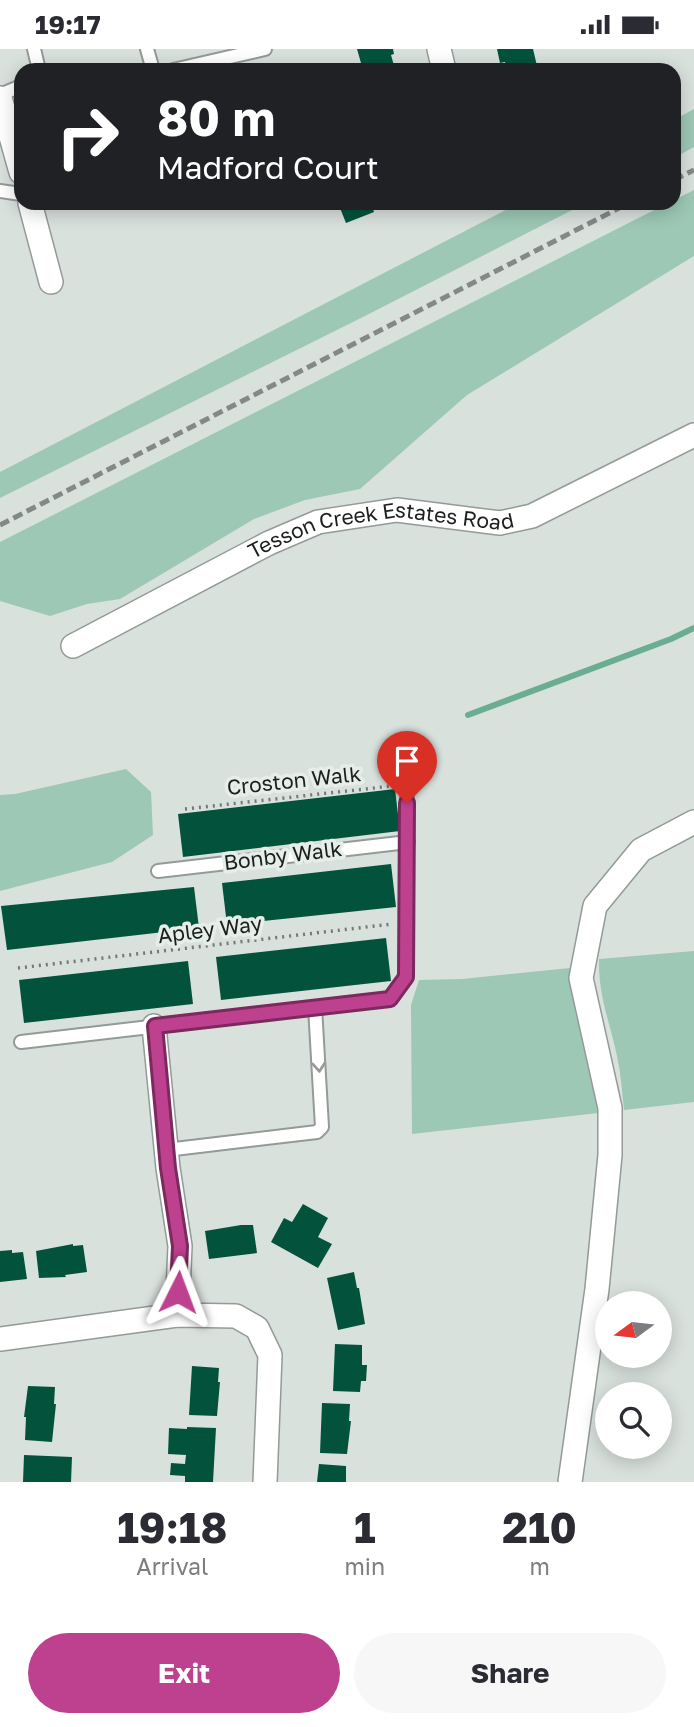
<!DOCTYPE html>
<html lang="en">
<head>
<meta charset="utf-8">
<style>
	:root { --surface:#fff; --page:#f7f7f7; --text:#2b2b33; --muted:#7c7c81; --accent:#be418f }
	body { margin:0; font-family:"Golos Text",sans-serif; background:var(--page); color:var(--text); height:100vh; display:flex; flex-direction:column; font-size:26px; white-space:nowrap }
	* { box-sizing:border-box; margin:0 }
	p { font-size:23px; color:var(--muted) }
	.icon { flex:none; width:38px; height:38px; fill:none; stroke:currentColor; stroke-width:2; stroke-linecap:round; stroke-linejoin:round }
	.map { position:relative; height:1433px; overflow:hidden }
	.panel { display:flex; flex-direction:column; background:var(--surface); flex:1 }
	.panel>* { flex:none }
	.top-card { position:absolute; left:14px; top:14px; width:667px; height:147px; border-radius:21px; box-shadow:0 4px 18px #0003; background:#202124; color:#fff; overflow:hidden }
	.needle { width:46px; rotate:255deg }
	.buttons { position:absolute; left:595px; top:1242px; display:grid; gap:14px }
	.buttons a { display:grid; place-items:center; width:77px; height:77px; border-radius:50%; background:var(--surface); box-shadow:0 4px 18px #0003; font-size:35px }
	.pin { position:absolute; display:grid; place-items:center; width:60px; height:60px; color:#fff; margin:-72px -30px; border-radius:50% 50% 50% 0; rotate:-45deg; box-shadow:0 0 7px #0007 }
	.pin .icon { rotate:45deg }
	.me { position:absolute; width:77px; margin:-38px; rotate:3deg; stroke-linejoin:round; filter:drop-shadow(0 0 5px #0008) }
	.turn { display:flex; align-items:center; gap:24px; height:147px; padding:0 28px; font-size:32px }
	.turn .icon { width:91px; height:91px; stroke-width:2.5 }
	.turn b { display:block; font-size:49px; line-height:60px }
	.eta { display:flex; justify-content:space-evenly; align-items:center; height:119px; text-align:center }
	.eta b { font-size:42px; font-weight:700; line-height:49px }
	.button { display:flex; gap:14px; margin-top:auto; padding:14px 28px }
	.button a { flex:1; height:80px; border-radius:42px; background:var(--accent); color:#fff; font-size:28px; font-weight:700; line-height:80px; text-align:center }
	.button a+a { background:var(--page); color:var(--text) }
	.status { display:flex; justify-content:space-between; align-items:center; height:49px; padding:0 35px; background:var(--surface); direction:ltr }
	.status svg { height:19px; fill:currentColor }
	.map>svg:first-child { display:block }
</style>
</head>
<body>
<div class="status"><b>19:17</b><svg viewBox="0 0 49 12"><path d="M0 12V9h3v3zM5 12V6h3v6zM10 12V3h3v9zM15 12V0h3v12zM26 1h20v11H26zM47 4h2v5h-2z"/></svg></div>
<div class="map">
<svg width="694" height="1433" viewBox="0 0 694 1433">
	<rect width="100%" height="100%" fill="#d9e1dd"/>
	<g fill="#9dc8b5">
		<polygon points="694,60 694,98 674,109 674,71"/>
		<polygon points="694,141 694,207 467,346 360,440 305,451 254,470 120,550 87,555 50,567 0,552 0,493 668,154 674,154 674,151"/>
		<polygon points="519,154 586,154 361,269 0,449 0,423"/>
		<polygon points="126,720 151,743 153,786 112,813 0,842 0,746 15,745"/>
		<path d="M694 902V1053L624 1061C622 1043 621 1025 617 1007 610 973 598 947 599 910Z"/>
		<polygon points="570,919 576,966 596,1037 598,1064 412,1085 411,956 419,931 462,930"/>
	</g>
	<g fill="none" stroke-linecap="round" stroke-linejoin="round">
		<polyline stroke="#6aad92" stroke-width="6" points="468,666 671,590 694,579"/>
	</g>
	<g fill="#03533c">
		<polygon points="357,0 393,0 394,5 391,6 395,20 363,21"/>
		<polygon points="497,0 533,0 538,21 507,21 505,13 500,14"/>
		<polygon points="303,154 323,154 306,161"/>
		<polygon points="338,154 371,154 374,163 346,174"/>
		<polygon points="395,740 400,782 183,808 178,765"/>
		<polygon points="391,815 396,858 227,876 222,834"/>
		<polygon points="194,838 199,879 7,901 1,857"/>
		<polygon points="386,889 391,932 221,951 216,908"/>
		<polygon points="188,912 193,955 24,974 19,931"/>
		<polygon points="303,1155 328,1169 318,1188 332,1195 318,1219 271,1193 284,1169 292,1173"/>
		<polygon points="241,1176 253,1176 257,1204 209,1210 205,1182"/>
		<polygon points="73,1195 73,1197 83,1196 87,1223 65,1226 66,1228 39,1229 36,1202"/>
		<polygon points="12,1201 12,1204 23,1203 27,1230 0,1233 0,1202"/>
		<polygon points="354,1223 357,1239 359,1239 365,1275 338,1281 327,1229"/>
		<polygon points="335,1295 362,1296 362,1316 367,1316 366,1332 361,1332 360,1343 333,1342"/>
		<polygon points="192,1317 219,1319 218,1333 220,1333 217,1367 189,1366"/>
		<polygon points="28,1337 55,1338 54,1355 56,1355 52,1393 25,1391 26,1368 24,1368"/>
		<polygon points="322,1354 350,1355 349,1372 351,1372 347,1405 320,1404"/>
		<polygon points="187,1378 216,1379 213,1433 185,1433 185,1427 170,1426 171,1414 185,1415 186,1406 168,1405 169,1379 187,1380"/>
		<polygon points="24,1406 72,1408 71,1433 23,1433"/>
		<polygon points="319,1415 346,1417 346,1433 317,1433"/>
	</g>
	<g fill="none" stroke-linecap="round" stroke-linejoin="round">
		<defs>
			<g id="service">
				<polyline points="34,0 39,21"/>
				<polyline points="147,0 153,21"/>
				<polyline points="173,21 265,0"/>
				<polyline points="0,46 21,37"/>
				<polyline points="0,142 21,145"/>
				<polyline points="158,822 408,793"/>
				<polyline points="21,993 390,950 406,928 407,735"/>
				<polyline points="166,1101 317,1083 322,1078 315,958"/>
			</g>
			<g id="minor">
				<polyline points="439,0 444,21"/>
				<polyline points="0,49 21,123"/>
				<polyline points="30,154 51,233"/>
				<path id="s1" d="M73 597 269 494 318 473 397 461 500 474 532 467 694 386"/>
				<polyline points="154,977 168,1119 180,1197 177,1266"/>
				<polyline points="0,1290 177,1266 236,1267 257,1279 270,1306 265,1433"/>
				<polyline points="570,1433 597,1240 610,1106 610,1059 581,929 595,857 641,801 694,773"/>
			</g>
		</defs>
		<use href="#service" stroke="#939a97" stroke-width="16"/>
		<use href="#minor" stroke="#939a97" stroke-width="26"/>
		<g stroke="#737876" stroke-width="3.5" stroke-dasharray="2 5" stroke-linecap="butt">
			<polyline points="185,760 392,737"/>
			<polyline points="18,919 392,875"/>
		</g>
		<use href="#service" stroke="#fff" stroke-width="12"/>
		<use href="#minor" stroke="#fff" stroke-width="23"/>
		<g stroke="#838986" stroke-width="5" stroke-dasharray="10 5" stroke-linecap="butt">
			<polyline points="674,131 694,121"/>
			<polyline points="0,476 629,154"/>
		</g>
	</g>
	<defs><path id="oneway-chevron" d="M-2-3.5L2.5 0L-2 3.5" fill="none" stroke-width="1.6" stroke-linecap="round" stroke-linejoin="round" transform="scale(1.75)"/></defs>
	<use stroke="#999a9a" href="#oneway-chevron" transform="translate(319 1018) rotate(86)"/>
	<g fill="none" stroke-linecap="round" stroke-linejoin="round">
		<defs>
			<polyline id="route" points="178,1243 180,1197 168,1119 155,977 390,950 406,928 407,754"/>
		</defs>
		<use href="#route" stroke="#7c2a5d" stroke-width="18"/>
		<use href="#route" stroke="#be418f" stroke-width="12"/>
	</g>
	<g text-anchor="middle" stroke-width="7" stroke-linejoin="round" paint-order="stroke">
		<g font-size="21" fill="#1c1f1e" stroke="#e6eeea">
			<text dy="7" stroke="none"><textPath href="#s1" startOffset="336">Tesson Creek Estates Road</textPath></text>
			<text transform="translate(294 732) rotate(-6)" y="7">Croston Walk</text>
			<text transform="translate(283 807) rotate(-7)" y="7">Bonby Walk</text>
			<text transform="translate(210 881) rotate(-7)" y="7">Apley Way</text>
		</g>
	</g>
</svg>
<div class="buttons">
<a><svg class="needle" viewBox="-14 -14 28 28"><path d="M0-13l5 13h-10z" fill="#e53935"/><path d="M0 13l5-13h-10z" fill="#7c7c81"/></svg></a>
<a><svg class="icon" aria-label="search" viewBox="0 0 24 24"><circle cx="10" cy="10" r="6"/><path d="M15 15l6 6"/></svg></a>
</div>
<div class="pin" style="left:407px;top:754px;background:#d93025"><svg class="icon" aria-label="arrive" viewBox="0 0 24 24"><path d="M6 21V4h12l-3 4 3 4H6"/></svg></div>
<svg class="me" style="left:178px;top:1243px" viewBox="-20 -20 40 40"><path d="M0-17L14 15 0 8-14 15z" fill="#be418f" stroke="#fff" stroke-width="4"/></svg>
<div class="top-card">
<div class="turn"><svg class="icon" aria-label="right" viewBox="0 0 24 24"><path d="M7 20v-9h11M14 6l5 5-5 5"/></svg><div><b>80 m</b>Madford Court</div></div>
</div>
</div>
<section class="panel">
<div class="eta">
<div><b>19:18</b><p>Arrival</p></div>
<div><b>1</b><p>min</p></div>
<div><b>210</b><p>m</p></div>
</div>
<div class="button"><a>Exit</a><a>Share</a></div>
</section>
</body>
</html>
